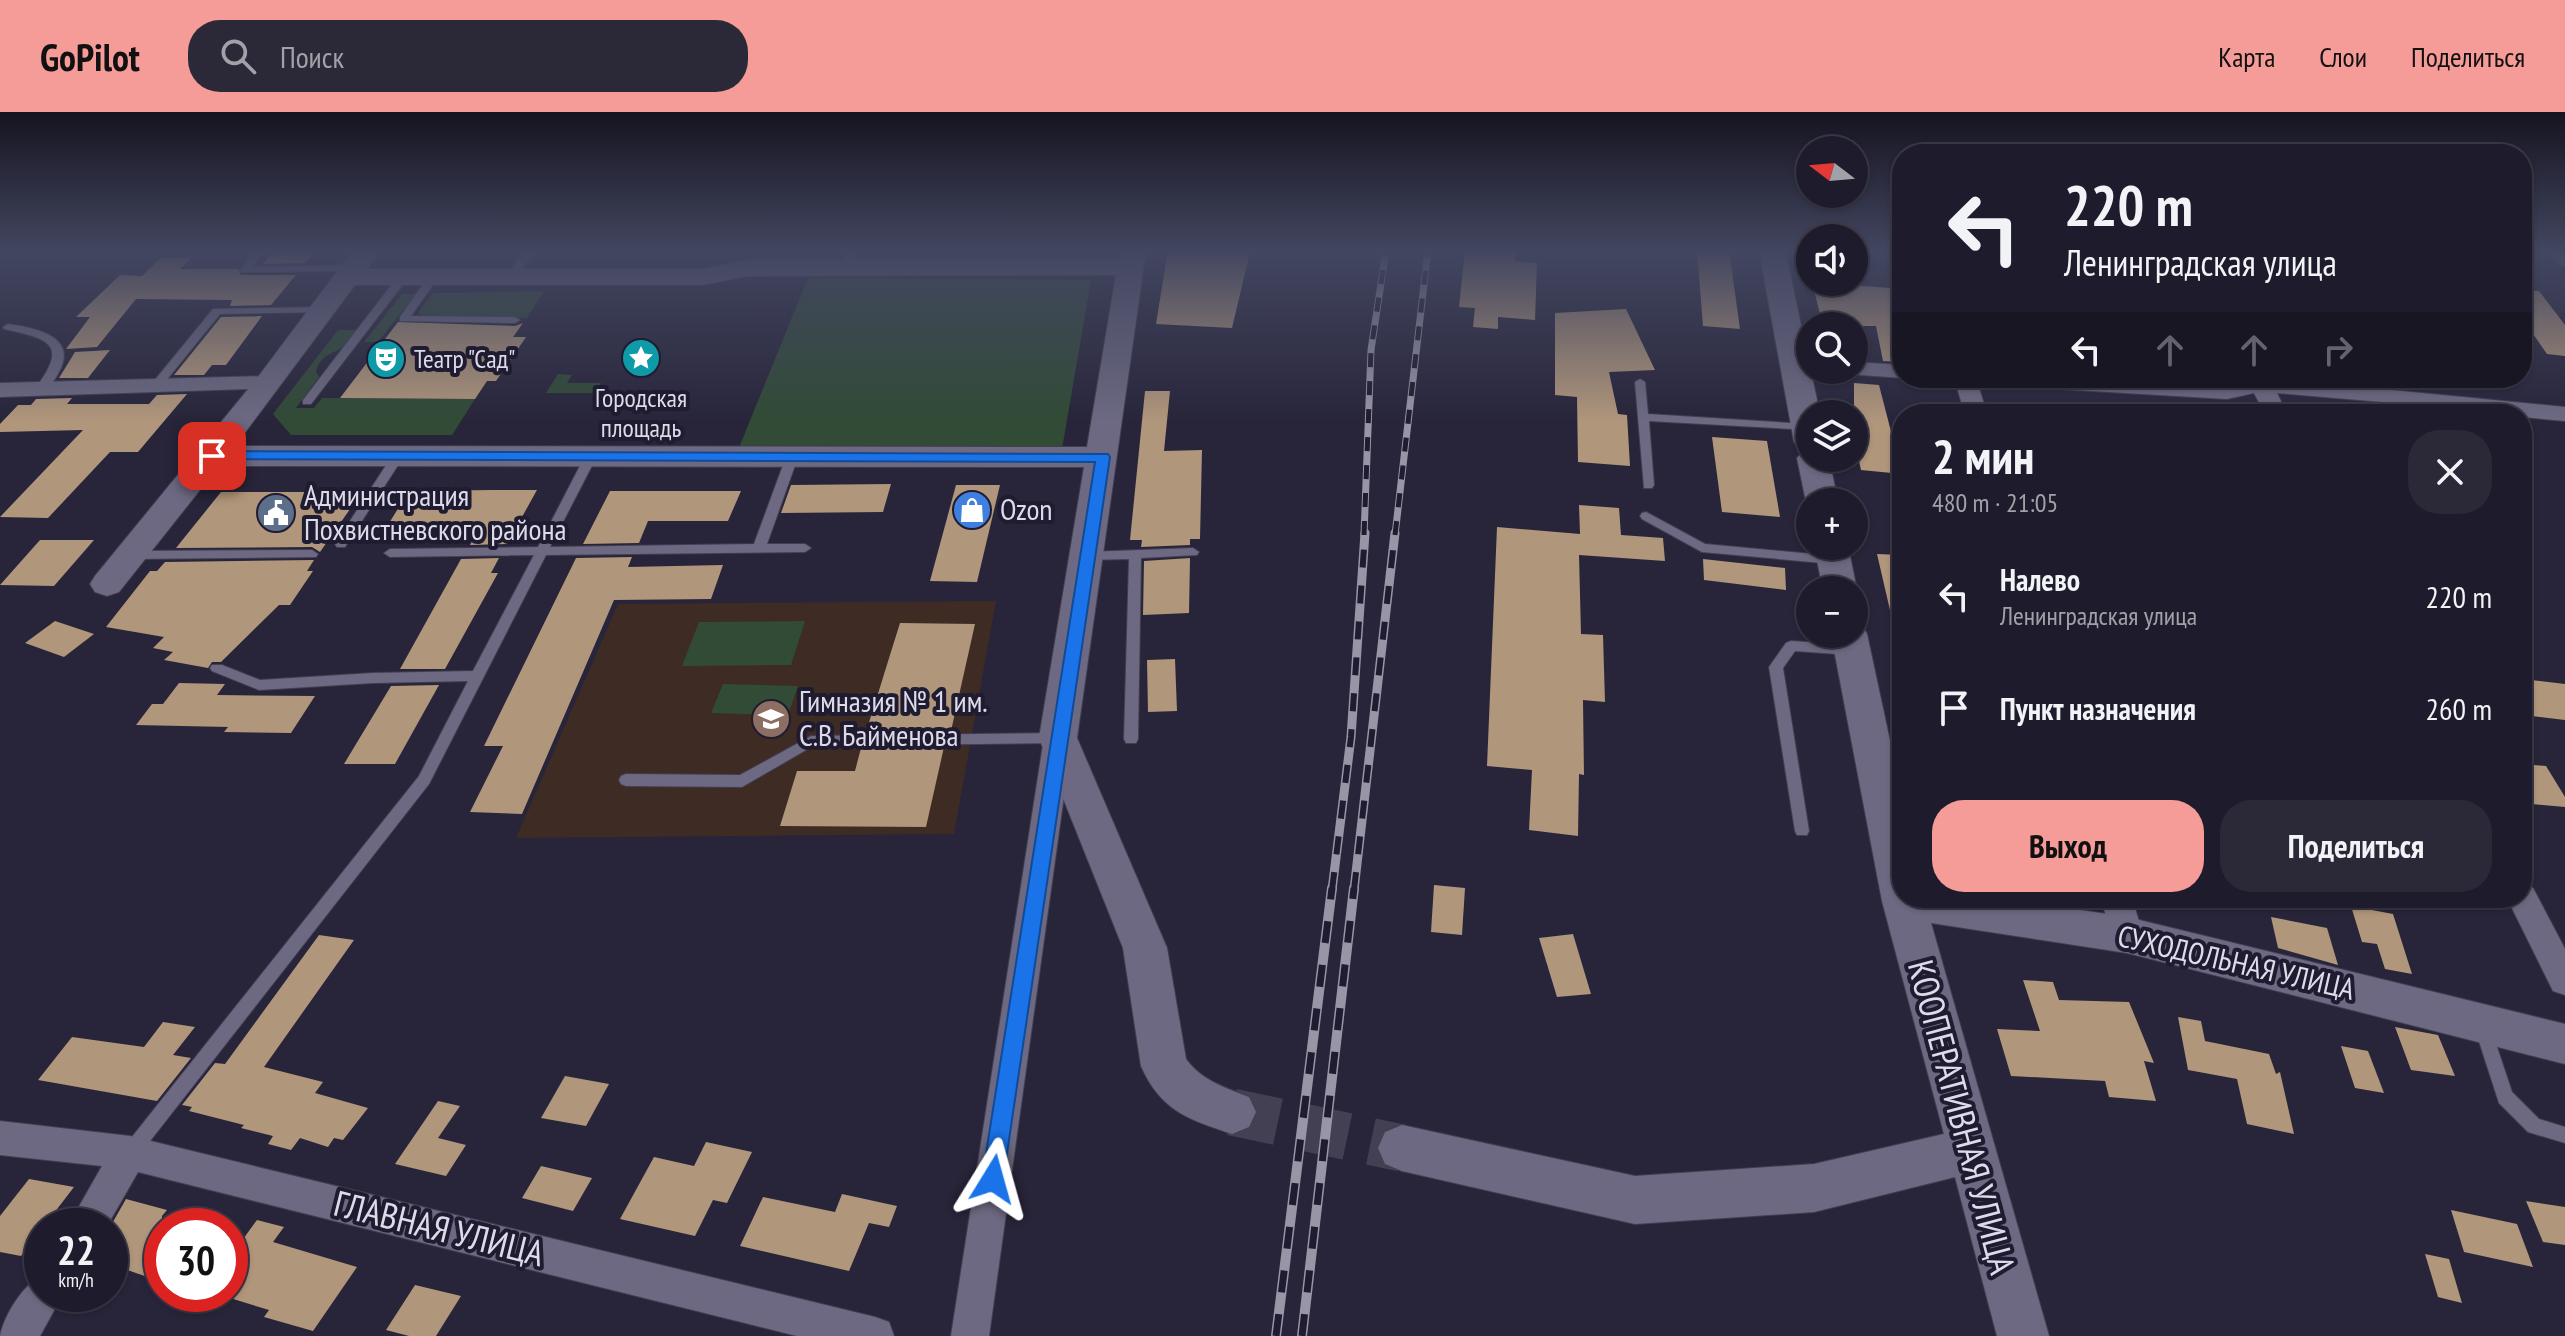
<!DOCTYPE html>
<html lang="ru">
<head>
<meta charset="utf-8">
<style>
	:root { --surface:#1e1c2c; --page:#2b2938; --text:#f1f3f6; --muted:#a1a1a9; --line:#3c3a48; --accent:#f59b98 }
	body { margin:0; font-family:"PT Sans Narrow",sans-serif; background:var(--page); color:var(--text); height:100vh; display:flex; flex-direction:column; font-size:30px; white-space:nowrap }
	* { box-sizing:border-box; margin:0 }
	p { font-size:26px; color:var(--muted) }
	.icon { flex:none; width:44px; height:44px; fill:none; stroke:currentColor; stroke-width:2; stroke-linecap:round; stroke-linejoin:round }
	.map { position:relative; flex:1; overflow:hidden }
	.details { position:absolute; left:1892px; top:292px; width:640px; height:504px; display:flex; flex-direction:column; background:var(--surface); border-radius:32px; box-shadow:0 2px 6px #0004,0 0 0 2px var(--line) }
	.details>* { flex:none }
	.hud { position:absolute; left:1892px; top:32px; width:640px; height:244px; border-radius:32px; box-shadow:0 2px 6px #0004,0 0 0 2px var(--line); background:#1e1c2c; color:var(--text); overflow:hidden }
	.needle { width:52px; rotate:286deg }
	.fabs { position:absolute; left:1796px; top:24px; display:grid; gap:16px }
	.fabs a { display:grid; place-items:center; width:72px; height:72px; border-radius:50%; background:var(--surface); box-shadow:0 2px 6px #0004,0 0 0 2px var(--line); font-size:40px }
	.speed { position:absolute; left:24px; top:1096px; display:flex; gap:16px; font-size:40px; font-weight:700; text-align:center }
	.speed>* { display:grid; place-content:center; width:104px; height:104px; border-radius:50%; background:var(--surface); box-shadow:0 2px 6px #0004,0 0 0 2px var(--line); line-height:1 }
	.speed small { font-size:20px; font-weight:400 }
	.speed .limit { border:12px solid #d22; background:#fff; color:#111 }
	.pin { position:absolute; display:grid; place-items:center; width:68px; height:68px; color:#fff; margin:-34px; border-radius:16px; box-shadow:0 4px 12px #0006 }
	.me { position:absolute; width:88px; margin:-44px; rotate:8deg; stroke-linejoin:round; filter:drop-shadow(0 0 6px #0008) }
	.turn { display:flex; align-items:center; gap:28px; height:168px; padding:0 40px; font-size:36px }
	.turn .icon { width:104px; height:104px; stroke-width:2.5 }
	.turn b { display:block; font-size:56px; line-height:68px }
	.lanes { display:flex; align-items:center; height:76px; padding:0 40px; background:#0003; justify-content:center; gap:40px; direction:ltr }
	.lanes .off { opacity:.35 }
	.round { display:grid; place-items:center; flex:none; width:84px; height:84px; border-radius:32px; background:var(--page) }
	.headline { display:flex; align-items:center; justify-content:space-between; height:136px; padding:0 40px }
	h1 { font-size:48px; font-weight:800; line-height:60px }
	.button { display:flex; gap:16px; margin-top:auto; padding:16px 40px }
	.button a { flex:1; height:92px; border-radius:32px; background:var(--accent); color:#111; font-size:32px; font-weight:800; line-height:92px; text-align:center }
	.button a+a { background:var(--page); color:var(--text) }
	ul { padding:0; list-style:none }
	li { display:flex; align-items:center; gap:24px; height:112px; padding:0 40px }
	li div { flex:1 }
	li b { display:block; font-size:30px }
	li em { font-style:normal }
	header { display:flex; align-items:center; gap:48px; box-sizing:border-box; height:112px; padding:0 40px; background:var(--accent); color:#111 }
	header strong { font-size:38px }
	nav { display:flex; gap:44px; margin-inline-start:auto; font-size:28px }
	.search { width:560px; height:72px; background:var(--page); display:flex; align-items:center; gap:20px; box-sizing:border-box; padding:0 28px; border-radius:32px; color:var(--muted); font-size:30px }
	.map>svg:first-child { display:block }
</style>
</head>
<body>
<header>
<strong>GoPilot</strong>
<div class="search"><svg class="icon" aria-label="search" viewBox="0 0 24 24"><circle cx="10" cy="10" r="6"/><path d="M15 15l6 6"/></svg>Поиск</div>
<nav><a>Карта</a><a>Слои</a><a>Поделиться</a></nav>
</header>
<div class="map">
<svg width="2565" height="1224" viewBox="0 0 2565 1224">
	<rect width="100%" height="100%" fill="#28253a"/>
	<polygon fill="#3d2b24" points="996,489 954,722 516,726 618,492"/>
	<g fill="#314b36">
		<polygon points="808,166 1091,168 1062,337 738,338"/>
		<polygon points="544,179 527,206 426,206 418,201 433,181"/>
		<polygon points="402,182 416,182 378,230 364,230"/>
		<path d="M338 218H357C354 222 350 230 345 234 333 242 321 242 316 259L319 265 296 296H314L322 286 475 287 452 323H291L273 302Z"/>
		<polygon points="558,262 572,263 567,271 601,271 595,281 546,281"/>
		<polygon points="805,509 791,553 682,554 699,510"/>
		<polygon points="723,572 798,574 788,603 711,601"/>
	</g>
	<g fill="#b0967b">
		<polygon points="275,138 315,138 305,151 263,152"/>
		<polygon points="1168,138 1250,140 1232,216 1156,212"/>
		<polygon points="1465,138 1516,138 1515,149 1537,151 1535,208 1498,205 1498,217 1473,215 1475,196 1459,195"/>
		<polygon points="1697,138 1729,138 1740,217 1703,214"/>
		<polygon points="160,146 191,146 180,157 238,157 241,163 296,163 271,193 230,194 232,188 136,187 97,235 66,237 90,205 76,205 120,163 142,164"/>
		<polygon points="1812,170 1902,177 1902,250 1883,249 1876,214 1823,214"/>
		<polygon points="2522,178 2539,179 2565,213 2565,244 2547,242 2522,206"/>
		<polygon points="1626,197 1655,258 1609,260 1618,302 1627,303 1630,354 1578,350 1577,285 1555,283 1555,201"/>
		<polygon points="262,204 226,253 212,253 204,263 174,263 221,205"/>
		<polygon points="398,210 515,214 523,211 513,225 526,225 496,269 487,269 475,287 340,286"/>
		<polygon points="110,238 88,266 59,266 75,240"/>
		<polygon points="1854,271 1879,273 1902,362 1861,358 1854,327"/>
		<polygon points="1145,279 1170,279 1164,339 1202,338 1200,427 1190,427 1190,433 1141,435 1142,428 1130,428"/>
		<polygon points="187,282 138,340 110,340 48,406 0,405 83,318 0,320 0,312 18,293 31,293 36,287 72,286 67,292 149,292 157,283"/>
		<polygon points="1712,325 1767,329 1780,405 1722,400"/>
		<polygon points="891,372 883,400 781,401 791,373"/>
		<polygon points="956,373 1000,373 977,470 930,469"/>
		<polygon points="493,378 537,378 507,432 470,433 476,423 467,423 471,416 386,416 409,379"/>
		<polygon points="610,379 741,379 728,409 648,409 639,431 583,432"/>
		<polygon points="221,380 362,380 320,440 312,435 176,436"/>
		<polygon points="1579,393 1619,396 1621,423 1663,426 1665,449 1579,443 1581,522 1603,523 1605,590 1583,588 1584,663 1579,662 1578,724 1529,718 1532,658 1487,654 1497,415 1580,422"/>
		<polygon points="40,428 94,428 54,474 0,473"/>
		<polygon points="1877,442 1902,443 1902,510 1893,511"/>
		<polygon points="632,445 628,455 723,453 711,487 614,488 522,702 470,700 503,634 484,634 576,446"/>
		<polygon points="499,446 491,461 498,461 445,557 400,557 461,447"/>
		<polygon points="1190,446 1189,501 1143,503 1144,449"/>
		<polygon points="1703,447 1785,456 1786,478 1704,468"/>
		<polygon points="314,448 307,459 313,459 290,493 279,493 221,550 212,550 208,556 164,548 173,540 153,536 164,525 106,515 150,459 157,459 165,450"/>
		<polygon points="55,509 94,522 64,545 25,531"/>
		<polygon points="900,511 975,512 951,619 866,620"/>
		<polygon points="1175,547 1177,599 1148,600 1147,548"/>
		<polygon points="2522,567 2565,572 2565,608 2522,603"/>
		<polygon points="179,571 225,572 217,583 315,584 291,621 224,620 228,615 136,613 152,592 163,592"/>
		<polygon points="439,573 395,652 344,652 391,574"/>
		<polygon points="944,635 926,715 780,714 797,659 855,659 861,636"/>
		<polygon points="2522,652 2546,654 2565,685 2565,695 2532,692 2522,674"/>
		<polygon points="1434,773 1465,776 1462,823 1431,820"/>
		<polygon points="2351,794 2393,802 2412,862 2385,857 2377,832 2362,830"/>
		<polygon points="2271,805 2327,816 2338,853 2278,836"/>
		<polygon points="1573,822 1591,882 1557,885 1539,826"/>
		<polygon points="319,823 354,828 264,955 323,970 315,981 368,996 343,1028 334,1026 328,1035 300,1026 291,1038 268,1032 273,1024 241,1016 244,1013 189,999 192,995 182,993 215,951 225,952"/>
		<polygon points="2023,868 2053,870 2059,888 2129,890 2154,951 2144,949 2156,989 2109,985 2105,969 2011,964 1997,917 2040,919"/>
		<polygon points="2178,905 2201,909 2205,929 2269,942 2276,962 2280,960 2294,1022 2247,1012 2237,967 2188,958"/>
		<polygon points="163,910 195,915 173,943 191,946 157,989 38,968 72,925 144,935"/>
		<polygon points="2395,915 2438,923 2455,964 2411,958"/>
		<polygon points="2341,934 2368,939 2384,981 2355,976"/>
		<polygon points="565,964 609,972 586,1014 541,1006"/>
		<polygon points="438,989 460,994 438,1026 466,1033 446,1064 395,1052"/>
		<polygon points="706,1030 752,1040 727,1091 713,1088 695,1124 620,1107 654,1045 694,1054"/>
		<polygon points="541,1054 592,1066 573,1099 522,1086"/>
		<polygon points="29,1067 74,1075 21,1144 0,1140 0,1104"/>
		<polygon points="842,1082 897,1094 889,1115 869,1111 849,1159 740,1134 763,1085 835,1100"/>
		<polygon points="126,1087 167,1098 162,1104 162,1170 110,1152 110,1115"/>
		<polygon points="2526,1089 2565,1095 2565,1133 2543,1130"/>
		<polygon points="2451,1098 2517,1112 2533,1155 2464,1140"/>
		<polygon points="257,1108 284,1115 273,1130 357,1155 313,1219 264,1205 269,1198 230,1186 230,1145"/>
		<polygon points="2425,1142 2449,1147 2462,1191 2438,1185"/>
		<polygon points="415,1173 461,1184 436,1224 409,1224 386,1218"/>
	</g>
	<g fill="none" stroke-linecap="round" stroke-linejoin="round">
		<polyline stroke="#434054" stroke-width="47" stroke-dasharray="47 24" stroke-linecap="butt" points="1232,1000 1402,1036"/>
		<defs>
			<g id="lane">
				<polygon points="255,138 265,138 252,155 355,153 360,156 355,159 241,160 240,158"/>
				<polygon points="525,138 535,138 515,167 507,167 506,165"/>
				<polygon points="848,138 858,138 851,156 846,159 841,156"/>
				<polygon points="434,161 439,164 411,204 515,205 520,208 515,211 400,209 400,205 430,162"/>
				<polygon points="403,162 408,165 407,167 311,292 303,292 303,288 399,163"/>
				<polygon points="324,195 329,198 328,200 220,202 160,276 152,276 150,274 213,197"/>
				<path d="M8 212C31 215 76 223 61 256 56 266 50 276 41 280L35 277C69 232 50 227 4 217L3 215Z"/>
				<polygon points="1640,267 1645,270 1648,302 1807,312 1810,312 1810,318 1649,309 1654,373 1652,376 1644,376 1635,270"/>
				<polygon points="398,340 404,344 345,435 337,435 335,432 337,429 394,341"/>
				<polygon points="591,340 597,344 550,435 754,432 786,345 792,341 798,345 767,432 805,432 811,436 805,440 546,443 429,672 136,1047 130,1049 124,1047 121,1041 124,1035 419,664 468,569 373,571 259,578 212,559 210,556 212,553 222,553 260,568 373,561 473,559 534,443 390,445 384,441 390,437 538,435 585,344"/>
				<polygon points="1646,400 1705,432 1834,444 1840,448 1834,452 1702,440 1642,407 1640,404 1642,401"/>
				<polygon points="1193,436 1199,440 1197,443 1141,446 1138,627 1136,631 1126,631 1124,627 1129,447 1087,448 1081,444 1087,440"/>
				<polygon points="312,438 318,442 316,445 132,447 126,443 132,439"/>
				<polygon points="1791,529 1851,533 1858,538 1851,543 1795,539 1783,556 1809,719 1807,723 1797,723 1795,719 1769,555 1786,531"/>
				<polygon points="1058,621 1063,622 1065,626 1063,630 1058,631 813,634 742,675 626,674 621,672 619,668 621,664 626,662 740,663 811,624"/>
				<polygon points="2482,907 2488,909 2490,914 2512,980 2539,1007 2565,1015 2565,1031 2528,1020 2499,991 2474,914 2476,909"/>
			</g>
			<g id="street">
				<polygon points="2547,138 2565,138 2565,154 2558,152"/>
				<polygon points="1854,250 1902,253 1904,266 1846,262 1844,258 1854,258"/>
				<polygon points="269,264 280,271 277,276 0,285 0,271"/>
				<polygon points="1954,266 1976,266 1987,302 1965,302"/>
				<polygon points="1981,266 2103,266 2227,273 2249,269 2247,266 2269,266 2565,295 2565,309 2522,305 2522,302 2277,281 2287,302 2265,302 2254,281 2227,287 1992,273"/>
				<polygon points="1058,615 1068,619 1072,626 989,1224 951,1224 1044,626 1048,619"/>
				<polygon points="2522,772 2533,776 2565,837 2565,883 2553,879 2507,786 2522,786"/>
				<polygon points="2100,786 2132,786 2143,823 2138,832 2127,836 2116,832"/>
				<polygon points="0,1009 130,1024 875,1205 889,1210 894,1224 797,1224 138,1060 107,1114 68,1114 102,1054 0,1043"/>
				<path d="M42 1164V1182H63L40 1224H0C4 1204 23 1172 42 1164Z"/>
			</g>
			<g id="secondary">
				<path d="M353 138H380L367 157H702L749 148 1118 147 1120 138H1146L1077 626 1167 836 1186 947C1202 969 1224 975 1249 985L1256 1000 1249 1015 1232 1022C1188 1007 1161 999 1141 954L1123 836 1039 626 1084 355 219 354 119 480 107 484 95 480 90 472 95 464 258 265ZM1116 163 1087 335 235 334 355 173H702L749 164Z"/>
				<polygon points="1759,138 1785,138 1820,302 1810,302 1810,346 1829,346 1838,390 1810,390 1810,397 1806,390 1797,346 1805,338 1799,337 1794,330"/>
				<polygon points="1814,434 1848,434 1857,478 1854,484 1854,478 1823,478"/>
				<polygon points="1854,511 1862,513 1867,522 1902,685 1902,786 2000,786 2127,805 2565,912 2565,952 2127,841 1931,811 2049,1224 1997,1224 1955,1065 1814,1100 1635,1112 1402,1059 1385,1052 1378,1036 1385,1020 1402,1013 1635,1064 1814,1052 1944,1022 1882,789 1831,522 1854,522"/>
			</g>
		</defs>
		<use href="#lane" stroke="#423f51" stroke-width="2"/>
		<use href="#street" stroke="#423f51" stroke-width="2"/>
		<use href="#secondary" stroke="#423f51" stroke-width="2"/>
		<use href="#lane" fill="#6d6982" fill-rule="evenodd"/>
		<use href="#street" fill="#6d6982" fill-rule="evenodd"/>
		<use href="#secondary" fill="#6d6982" fill-rule="evenodd"/>
		<defs>
			<g id="rail-far2">
				<polyline points="1364,423 1371,238 1386,138"/>
				<polyline points="1395,423 1428,138"/>
			</g>
			<g id="rail-far1">
				<polyline points="1332,778 1351,625 1365,421"/>
				<polyline points="1354,778 1395,421"/>
			</g>
			<g id="rail">
				<polyline points="1276,1224 1332,776"/>
				<polyline points="1302,1224 1354,776"/>
			</g>
		</defs>
		<use href="#rail-far2" stroke="#9896a6" stroke-width="7"/>
		<use href="#rail-far1" stroke="#9896a6" stroke-width="9"/>
		<use href="#rail" stroke="#9896a6" stroke-width="10"/>
		<use href="#rail-far2" stroke="#1f1b30" stroke-width="5" stroke-dasharray="14" stroke-linecap="butt"/>
		<use href="#rail-far1" stroke="#1f1b30" stroke-width="6" stroke-dasharray="18" stroke-linecap="butt"/>
		<use href="#rail" stroke="#1f1b30" stroke-width="7" stroke-dasharray="22" stroke-linecap="butt"/>
	</g>
	<linearGradient id="sky" x2="0" y2="1"><stop stop-color="#161420"/><stop offset="0.45" stop-color="#424660"/><stop offset="1" stop-color="#424660" stop-opacity="0"/></linearGradient>
	<rect width="2565" height="310" fill="url(#sky)"/>
	<polygon fill="#1a73e8" stroke="#114b97" stroke-width="2" points="212,339 1108,342 1110,345 1002,1075 993,1078 985,1075 982,1067 1095,350 206,347 204,344"/>
	<defs>
		<symbol id="sight-disc" viewBox="-11 -11 22 22"><circle r="9.5" fill="#0f9aa8" stroke="#1f1b30"/><path d="M0-6L1.8-2.2L6-1.7L2.9 1.2L3.7 5.4L0 3.3L-3.7 5.4L-2.9 1.2L-6-1.7L-1.8-2.2Z" fill="#fff"/></symbol>
		<symbol id="theatre-disc" viewBox="-11 -11 22 22"><circle r="9.5" fill="#0f9aa8" stroke="#1f1b30"/><path d="M-5-5.5Q0-4 5-5.5V0Q5 5 0 6Q-5 5-5 0ZM-3.3-2.5H-1v1.5H-3.3ZM1-2.5H3.3v1.5H1ZM-2.8 1Q0 5.5 2.8 1Z" fill="#fff"/></symbol>
		<symbol id="shop-disc" viewBox="-11 -11 22 22"><circle r="9.5" fill="#3f7fe0" stroke="#1f1b30"/><path d="M-5-2.5h2.3a2.7 3.5 0 0 1 5.4 0H5L5.5 6h-11ZM-1.5-2.5h3a1.5 2.3 0 0 0-3 0Z" fill="#fff"/></symbol>
		<symbol id="civic-disc" viewBox="-11 -11 22 22"><circle r="9.5" fill="#5c6f8a" stroke="#1f1b30"/><path d="M-.6-6.5H3V-4.5H.6V-3L4-1V1h2V6H-6V1h2V-1L-.6-3ZM-1.2 2.5V6h2.4V2.5Z" fill="#fff"/></symbol>
		<symbol id="school-disc" viewBox="-11 -11 22 22"><circle r="9.5" fill="#8d6e63" stroke="#1f1b30"/><path d="M0-5L7-2L0 1L-7-2ZM-4 1L0 2.5L4 1V4Q0 6-4 4Z" fill="#fff"/></symbol>
	</defs>
	<g fill-rule="evenodd">
		<use href="#sight-disc" x="619" y="224" width="44" height="44"/>
		<use href="#theatre-disc" x="364" y="225" width="44" height="44"/>
		<use href="#shop-disc" x="950" y="376" width="44" height="44"/>
		<use href="#civic-disc" x="254" y="379" width="44" height="44"/>
		<use href="#school-disc" x="749" y="585" width="44" height="44"/>
	</g>
	<g text-anchor="middle" stroke-width="8" stroke-linejoin="round" paint-order="stroke">
		<g font-size="26" fill="#dddbe9" stroke="#1f1b30" text-anchor="start">
			<text x="414" y="256">Театр "Сад"</text>
			<text x="641" y="295" text-anchor="middle">Городская<tspan x="641" dy="30">площадь</tspan></text>
		</g>
		<g font-size="30" fill="#dddbe9" stroke="#1f1b30" text-anchor="start">
			<text x="304" y="394">Администрация<tspan x="304" dy="34">Похвистневского района</tspan></text>
			<text x="1000" y="408">Ozon</text>
			<text x="799" y="600">Гимназия № 1 им.<tspan x="799" dy="34">С.В. Байменова</tspan></text>
		</g>
		<g font-size="30" fill="#dddbe9" stroke="#1f1b30">
			<text transform="translate(2236 851) rotate(13)" y="10">СУХОДОЛЬНАЯ УЛИЦА</text>
		</g>
		<g font-size="36" fill="#dddbe9" stroke="#1f1b30">
			<text transform="translate(1962 1005) rotate(75)" y="13">КООПЕРАТИВНАЯ УЛИЦА</text>
			<text transform="translate(439 1116) rotate(14)" y="13">ГЛАВНАЯ УЛИЦА</text>
		</g>
	</g>
</svg>
<div class="fabs">
<a><svg class="needle" viewBox="-14 -14 28 28"><path d="M0-13l5 13h-10z" fill="#e53935"/><path d="M0 13l5-13h-10z" fill="#a1a1a9"/></svg></a>
<a><svg class="icon" aria-label="sound" viewBox="0 0 24 24"><path d="M4 9h4l5-4v14l-5-4H4zM17 9q2 3 0 6"/></svg></a>
<a><svg class="icon" aria-label="search" viewBox="0 0 24 24"><circle cx="10" cy="10" r="6"/><path d="M15 15l6 6"/></svg></a>
<a><svg class="icon" aria-label="layers" viewBox="0 0 24 24"><path d="M12 4l9 5-9 5-9-5zM3 14l9 5 9-5"/></svg></a>
<a>+</a>
<a>−</a>
</div>
<div class="speed"><div>22<small>km/h</small></div><div class="limit">30</div></div>
<div class="pin" style="left:212px;top:344px;background:#d93025"><svg class="icon" aria-label="arrive" viewBox="0 0 24 24"><path d="M6 21V4h12l-3 4 3 4H6"/></svg></div>
<svg class="me" style="left:993px;top:1067px" viewBox="-20 -20 40 40"><path d="M0-17L14 15 0 8-14 15z" fill="#1a73e8" stroke="#fff" stroke-width="4"/></svg>
<div class="hud">
<div class="turn"><svg class="icon" aria-label="left" viewBox="0 0 24 24"><path d="M17 20v-9H6M10 6l-5 5 5 5"/></svg><div><b>220 m</b>Ленинградская улица</div></div>
<div class="lanes"><svg class="icon" aria-label="left" viewBox="0 0 24 24"><path d="M17 20v-9H6M10 6l-5 5 5 5"/></svg><svg class="icon off" aria-label="ahead" viewBox="0 0 24 24"><path d="M12 20V5M6 11l6-6 6 6"/></svg><svg class="icon off" aria-label="ahead" viewBox="0 0 24 24"><path d="M12 20V5M6 11l6-6 6 6"/></svg><svg class="icon off" aria-label="right" viewBox="0 0 24 24"><path d="M7 20v-9h11M14 6l5 5-5 5"/></svg></div>
</div>
<section class="details">
<div class="headline"><div><h1>2 мин</h1><p>480 m · 21:05</p></div><a class="round"><svg class="icon" aria-label="close" viewBox="0 0 24 24"><path d="M6 6l12 12M18 6L6 18"/></svg></a></div>
<ul>
<li><svg class="icon" aria-label="left" viewBox="0 0 24 24"><path d="M17 20v-9H6M10 6l-5 5 5 5"/></svg><div><b>Налево</b><p>Ленинградская улица</p></div><em>220 m</em></li>
<li><svg class="icon" aria-label="arrive" viewBox="0 0 24 24"><path d="M6 21V4h12l-3 4 3 4H6"/></svg><div><b>Пункт назначения</b></div><em>260 m</em></li>
</ul>
<div class="button"><a>Выход</a><a>Поделиться</a></div>
</section>
</div>
</body>
</html>
